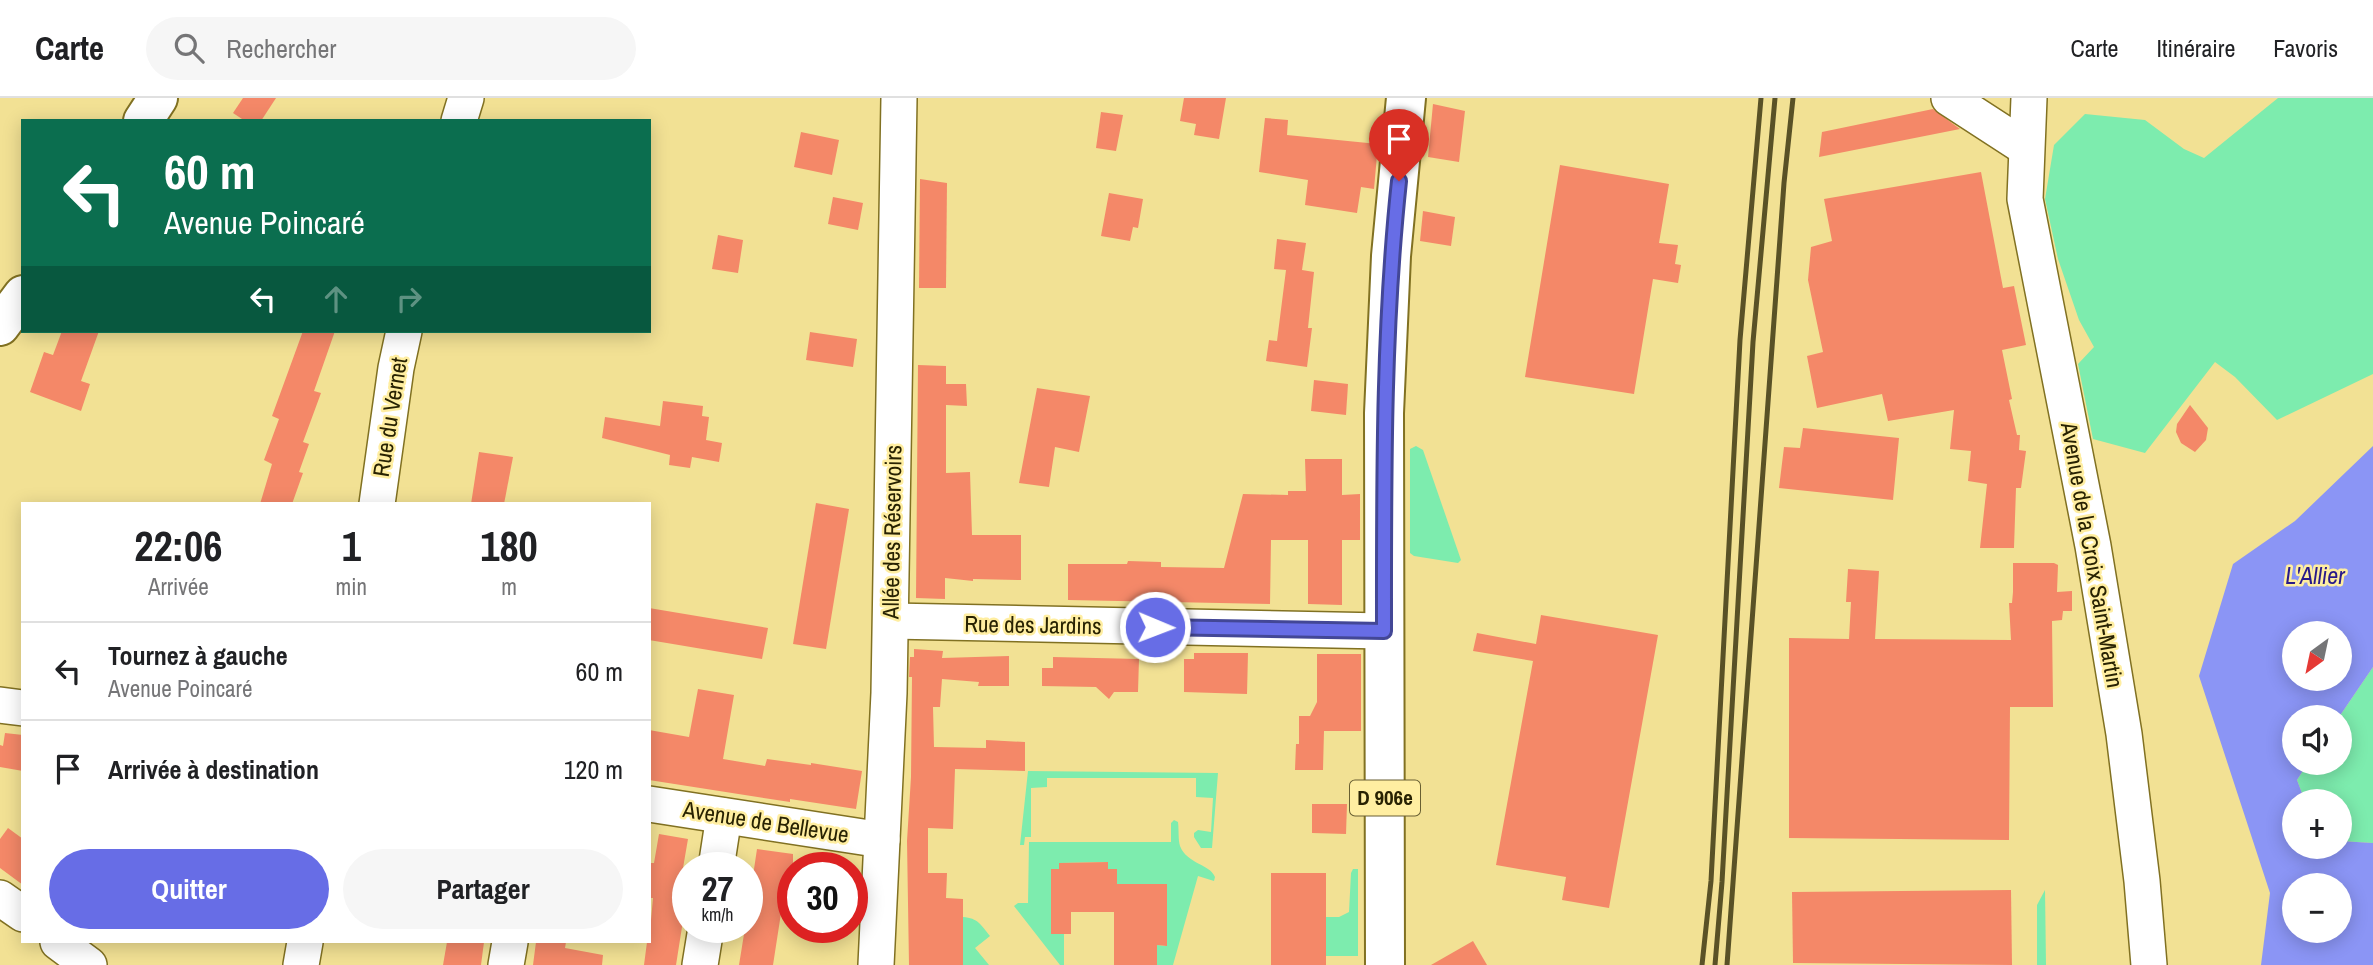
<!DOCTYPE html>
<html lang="fr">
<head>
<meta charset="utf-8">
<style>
	:root { --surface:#fff; --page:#f6f6f6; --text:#202124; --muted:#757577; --line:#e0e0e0; --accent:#676de6 }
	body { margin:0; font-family:"Archivo Narrow",sans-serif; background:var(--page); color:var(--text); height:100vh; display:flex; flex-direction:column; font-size:26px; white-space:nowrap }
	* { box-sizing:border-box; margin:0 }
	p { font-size:23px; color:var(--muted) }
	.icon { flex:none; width:38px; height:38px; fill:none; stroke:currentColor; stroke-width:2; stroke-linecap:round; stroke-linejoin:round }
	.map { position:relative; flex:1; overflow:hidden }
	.drawer { position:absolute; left:21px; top:404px; width:630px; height:441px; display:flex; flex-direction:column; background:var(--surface); border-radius:0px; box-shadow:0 4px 18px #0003 }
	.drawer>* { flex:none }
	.hud { position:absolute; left:21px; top:21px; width:630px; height:214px; border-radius:0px; box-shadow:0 4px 18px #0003; background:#0b6e4f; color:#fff; overflow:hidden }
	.needle { width:46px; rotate:213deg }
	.controls { position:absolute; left:2282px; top:523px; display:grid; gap:14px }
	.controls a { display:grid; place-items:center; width:70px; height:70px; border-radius:50%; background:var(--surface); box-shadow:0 4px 18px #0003; font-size:35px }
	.speed { position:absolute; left:672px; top:754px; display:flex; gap:14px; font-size:35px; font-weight:700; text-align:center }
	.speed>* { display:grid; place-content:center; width:91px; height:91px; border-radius:50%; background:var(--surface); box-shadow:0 4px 18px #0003; line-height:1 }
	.speed small { font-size:18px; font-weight:400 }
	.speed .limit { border:10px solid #d22; background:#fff; color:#111 }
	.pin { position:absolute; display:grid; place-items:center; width:60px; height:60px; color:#fff; margin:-72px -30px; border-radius:50% 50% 50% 0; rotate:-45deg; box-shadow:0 0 7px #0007 }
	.pin .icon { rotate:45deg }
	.me { position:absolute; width:77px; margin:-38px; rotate:91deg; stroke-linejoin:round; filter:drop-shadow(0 0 5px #0008) }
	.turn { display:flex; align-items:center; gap:24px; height:147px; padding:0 28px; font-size:32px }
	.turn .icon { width:91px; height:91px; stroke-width:2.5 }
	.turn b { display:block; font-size:49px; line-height:60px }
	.lanes { display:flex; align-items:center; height:66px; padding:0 28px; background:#0003; justify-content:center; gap:35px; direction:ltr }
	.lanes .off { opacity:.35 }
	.eta { display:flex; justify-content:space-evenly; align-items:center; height:119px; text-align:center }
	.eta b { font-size:42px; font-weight:800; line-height:49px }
	.button { display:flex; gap:14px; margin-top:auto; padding:14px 28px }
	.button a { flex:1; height:80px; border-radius:42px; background:var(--accent); color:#fff; font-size:28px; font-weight:800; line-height:80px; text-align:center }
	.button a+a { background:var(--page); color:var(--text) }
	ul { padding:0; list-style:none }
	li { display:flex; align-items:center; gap:21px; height:98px; padding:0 28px; border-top:2px solid var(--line) }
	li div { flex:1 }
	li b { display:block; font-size:26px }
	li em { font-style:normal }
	header { display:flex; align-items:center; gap:42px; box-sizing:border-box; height:98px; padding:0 35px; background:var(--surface); border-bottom:2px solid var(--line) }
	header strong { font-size:33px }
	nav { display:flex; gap:38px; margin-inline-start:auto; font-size:24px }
	.search { width:490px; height:63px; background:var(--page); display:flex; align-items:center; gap:18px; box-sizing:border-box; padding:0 24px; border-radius:38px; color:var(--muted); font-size:26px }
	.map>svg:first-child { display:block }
</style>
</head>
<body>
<header>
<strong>Carte</strong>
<div class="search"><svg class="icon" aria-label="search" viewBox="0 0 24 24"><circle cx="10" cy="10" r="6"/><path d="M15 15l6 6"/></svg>Rechercher</div>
<nav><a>Carte</a><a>Itinéraire</a><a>Favoris</a></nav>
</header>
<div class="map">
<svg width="2373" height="867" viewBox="0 0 2373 867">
	<rect width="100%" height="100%" fill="#f2e194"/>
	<g fill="#7decae">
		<polygon points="2278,0 2373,0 2373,276 2277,322 2235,279 2215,264 2145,355 2093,341 2078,266 2094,249 2079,222 2058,161 2045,101 2054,47 2085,16 2145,22 2184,51 2204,60"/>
		<polygon points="1416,348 1423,352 1461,462 1458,465 1414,458 1410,455 1410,351"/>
		<polygon points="2373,569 2373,745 2340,743 2340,704 2305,703 2297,682 2308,665 2340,665 2339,619"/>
		<polygon points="1028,673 1218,675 1212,750 1201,750 1194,739 1194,735 1198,732 1211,734 1213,700 1196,699 1196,680 1047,680 1047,689 1031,690 1031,739 1025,739 1024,747 1020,747"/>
		<path d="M1174 722 1178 724C1179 732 1178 741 1180 748 1187 766 1210 766 1215 779L1214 783 1198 778 1173 867H1157V847L1166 848 1117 786V771H1108V764L1060 765 1059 771H1051V836H1064V867H1060L1014 808 1018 805H1028L1029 744H1171V725Z"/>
		<polygon points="1353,771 1358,771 1358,858 1326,858 1326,819 1339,819 1349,814 1351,775"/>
		<polygon points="2045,792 2046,867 2037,867 2037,807"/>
		<path d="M963 819C978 820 981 827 990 838L975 850 989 867H963Z"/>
	</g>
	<path fill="#8b95f5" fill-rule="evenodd" d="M2373 348V569L2339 619 2294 620V665H2308L2297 682 2305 703 2294 704V749H2340V743L2373 745V867H2261L2270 795 2199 578 2233 466 2295 423ZM2294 536H2340V581H2294ZM2294 788H2340V833H2294Z"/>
	<g fill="#f48868">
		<polygon points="243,0 276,0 261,23 245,23 233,15"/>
		<polygon points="1184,0 1226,0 1219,41 1194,37 1196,26 1180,23"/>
		<polygon points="1433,6 1465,13 1459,64 1428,59"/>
		<polygon points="1933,11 1960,31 1819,59 1822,34"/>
		<polygon points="1101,14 1123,17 1116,53 1096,50"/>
		<polygon points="1265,20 1288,22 1287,37 1378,46 1374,91 1361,89 1357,115 1305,107 1308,82 1259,74"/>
		<polygon points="801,34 839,42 832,77 794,69"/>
		<polygon points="1560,67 1669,86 1659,145 1678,147 1675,166 1681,167 1678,185 1653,181 1634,296 1525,279"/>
		<polygon points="1981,74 2003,190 2014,188 2026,247 2002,252 2012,301 2009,302 2017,337 2020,337 2019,352 2026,353 2021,390 2016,390 2014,450 1980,450 1987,386 1968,383 1971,353 1950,351 1954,312 1888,323 1882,296 1817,310 1807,258 1823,254 1808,182 1811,149 1832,143 1824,101"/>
		<polygon points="920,81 947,85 946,190 919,190"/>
		<polygon points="1109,95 1143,101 1138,130 1133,129 1130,143 1101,138"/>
		<polygon points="833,99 863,105 858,132 828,126"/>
		<polygon points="1423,113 1455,119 1451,148 1420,143"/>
		<polygon points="718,137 743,142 738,175 712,171"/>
		<polygon points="1277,141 1306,145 1302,172 1314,174 1308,230 1312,230 1307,269 1266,263 1269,242 1277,243 1286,172 1274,171"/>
		<polygon points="62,233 99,233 81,283 90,286 81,313 30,294 44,254 53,257"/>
		<polygon points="303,233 335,233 314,293 321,295 303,344 309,346 299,374 303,375 292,406 260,406 272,366 264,362 279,321 272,318"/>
		<polygon points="810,234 857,241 853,269 806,262"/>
		<polygon points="918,267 946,268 946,286 966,286 967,308 946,307 946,375 970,374 972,437 1021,437 1021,482 973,481 973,483 945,480 945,501 916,500"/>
		<polygon points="1314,282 1348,286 1346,317 1311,313"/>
		<polygon points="1037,290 1090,298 1079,354 1055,349 1049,389 1019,385"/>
		<polygon points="663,303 703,308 702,318 709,319 706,342 722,345 719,364 692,359 690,370 669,367 670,357 602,340 605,319 660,328"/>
		<polygon points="2190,307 2208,330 2206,342 2195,354 2181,345 2176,334 2177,326"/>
		<polygon points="1803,330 1899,340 1893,402 1779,390 1784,349 1800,350"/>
		<polygon points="479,354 513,359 504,406 471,406"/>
		<polygon points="1305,361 1342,361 1342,397 1360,396 1360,442 1342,442 1342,507 1308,506 1308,442 1271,442 1270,506 1068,502 1068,466 1127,466 1128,463 1161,464 1161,469 1224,470 1243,396 1288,397 1288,393 1306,393"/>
		<polygon points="816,405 849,411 826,551 793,546"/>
		<polygon points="2013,465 2054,465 2058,467 2057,494 2072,493 2072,513 2063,513 2062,522 2052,523 2053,609 2010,609 2009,742 1789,740 1789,540 1849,541 1851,504 1846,504 1848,471 1879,473 1875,541 2011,542 2009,505 2012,505 2013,494"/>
		<polygon points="649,510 768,530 762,561 649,542"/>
		<polygon points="1541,517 1658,537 1609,810 1562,802 1566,779 1496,767 1533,563 1473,553 1477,535 1536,546"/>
		<polygon points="914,551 943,553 942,560 1009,558 1009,588 978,588 979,584 942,581 940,609 933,609 934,649 986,650 986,642 1025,644 1025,673 955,671 953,731 928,730 928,775 947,775 946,800 963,801 963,867 909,867 907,743 911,679 912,579 909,579 910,559 914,559"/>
		<polygon points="1194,555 1248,555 1247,596 1184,594 1184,561 1194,561"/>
		<polygon points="1317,556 1361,556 1361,633 1324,633 1323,672 1295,672 1296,646 1299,646 1299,618 1310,618 1317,604"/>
		<polygon points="1053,559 1139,561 1138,594 1114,594 1109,601 1096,589 1042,588 1042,570 1053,570"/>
		<polygon points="698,591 734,597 723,661 765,668 767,661 811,667 811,665 862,673 856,711 790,701 790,704 649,682 649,632 689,639"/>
		<polygon points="5,635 23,637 23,673 0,669 0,647 3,648"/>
		<polygon points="1312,706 1347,706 1346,736 1312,735"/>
		<polygon points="8,730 23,741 23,787 0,770 0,741"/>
		<polygon points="659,736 688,741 683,770 688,770 688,791 676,867 644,867 647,844 649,844 653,800 649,800 649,778 651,765 654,765"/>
		<polygon points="757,751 793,756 793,785 786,783 773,867 739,867 745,830 747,830 747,798 750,798"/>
		<polygon points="1108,764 1108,771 1117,771 1117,786 1167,786 1167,848 1157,847 1157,867 1114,867 1114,814 1071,814 1071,836 1051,836 1051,771 1059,771 1059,765"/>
		<rect x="1271" y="775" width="55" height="92"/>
		<polygon points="2011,792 2012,867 1793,865 1792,794"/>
		<polygon points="1473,843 1487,867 1431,867"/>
		<polygon points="447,844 484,844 481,867 443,867"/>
		<polygon points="536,844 566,844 565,850 603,857 602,867 533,867"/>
	</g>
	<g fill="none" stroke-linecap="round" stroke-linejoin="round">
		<defs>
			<g id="minor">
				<polyline points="1949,0 2026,50"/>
				<polyline points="2029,0 2025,101 2093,448 2124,636 2142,783 2149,867"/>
				<polyline points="459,23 466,0"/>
				<polyline points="377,406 396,270 404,233"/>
				<polyline points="891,523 1384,533"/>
				<polyline points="0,607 23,610"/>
				<polyline points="649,706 882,742"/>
				<polyline points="716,770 724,718"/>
				<polyline points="0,800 23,816"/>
				<polyline points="58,844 89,867"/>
				<polyline points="301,867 305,844"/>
				<polyline points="506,867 510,844"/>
				<polyline points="700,867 706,830"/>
				<polyline points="876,867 889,595 899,0"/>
			</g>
			<g id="major">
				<polyline points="143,23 158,0"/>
				<polyline points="0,228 23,197"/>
				<polyline points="1385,867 1384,315 1391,158 1406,0"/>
			</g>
		</defs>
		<use href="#minor" stroke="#817122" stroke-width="38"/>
		<use href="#major" stroke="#817122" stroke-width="42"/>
		<use href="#minor" stroke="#fff" stroke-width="35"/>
		<use href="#major" stroke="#fff" stroke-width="38"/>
		<g stroke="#595126" stroke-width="5">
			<polyline points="1702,867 1711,783 1740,242 1761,0"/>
			<polyline points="1715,867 1722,784 1753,244 1775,0"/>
			<polyline points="1727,867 1784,85 1793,0"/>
		</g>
	</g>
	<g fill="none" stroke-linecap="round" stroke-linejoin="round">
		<defs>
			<path id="route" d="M1155 529 1384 533C1384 382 1383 233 1399 83"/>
		</defs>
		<use href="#route" stroke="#434796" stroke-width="18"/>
		<use href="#route" stroke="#676de6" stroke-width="12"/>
	</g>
	<g text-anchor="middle" stroke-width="5" stroke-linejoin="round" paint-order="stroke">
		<rect fill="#ffeea1" stroke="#685f32" stroke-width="2" x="1350" y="682.5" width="70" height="35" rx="5"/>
		<g font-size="21" font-weight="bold" fill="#282202">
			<text x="1385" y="707">D 906e</text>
		</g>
		<g font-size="23" fill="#282202" stroke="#ffeea1">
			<text transform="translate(390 319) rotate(-81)" y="8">Rue du Vernet</text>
			<text transform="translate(892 434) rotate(-89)" y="8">Allée des Réservoirs</text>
			<text transform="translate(2092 457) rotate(80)" y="8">Avenue de la Croix Saint-Martin</text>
			<text transform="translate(1033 527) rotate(1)" y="8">Rue des Jardins</text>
			<text transform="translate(766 724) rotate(9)" y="8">Avenue de Bellevue</text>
		</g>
		<g font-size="24" font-style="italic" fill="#291a89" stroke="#ffeea1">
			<text x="2315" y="486">L'Allier</text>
		</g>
	</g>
</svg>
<div class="controls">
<a><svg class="needle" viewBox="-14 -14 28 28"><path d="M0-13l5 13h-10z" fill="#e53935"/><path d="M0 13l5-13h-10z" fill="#757577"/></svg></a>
<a><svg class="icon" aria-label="sound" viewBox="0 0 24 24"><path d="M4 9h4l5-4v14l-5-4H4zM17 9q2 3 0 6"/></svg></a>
<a>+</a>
<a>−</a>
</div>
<div class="speed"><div>27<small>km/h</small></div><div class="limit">30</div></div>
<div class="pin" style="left:1399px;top:83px;background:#d93025"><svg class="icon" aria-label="arrive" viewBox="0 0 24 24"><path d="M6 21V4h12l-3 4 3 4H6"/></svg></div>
<svg class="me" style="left:1155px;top:529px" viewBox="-20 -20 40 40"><circle r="17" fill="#676de6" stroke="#fff" stroke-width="3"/><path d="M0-11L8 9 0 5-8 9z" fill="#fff"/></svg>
<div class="hud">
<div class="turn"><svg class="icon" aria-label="left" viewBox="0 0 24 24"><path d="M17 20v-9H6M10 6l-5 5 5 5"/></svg><div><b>60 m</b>Avenue Poincaré</div></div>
<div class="lanes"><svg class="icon" aria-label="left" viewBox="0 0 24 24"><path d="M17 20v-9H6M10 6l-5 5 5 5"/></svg><svg class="icon off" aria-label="ahead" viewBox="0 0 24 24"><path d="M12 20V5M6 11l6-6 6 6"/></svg><svg class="icon off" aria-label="right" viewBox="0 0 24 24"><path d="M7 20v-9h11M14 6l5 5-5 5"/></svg></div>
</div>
<section class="drawer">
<div class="eta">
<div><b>22:06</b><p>Arrivée</p></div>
<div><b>1</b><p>min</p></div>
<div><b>180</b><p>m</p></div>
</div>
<ul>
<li><svg class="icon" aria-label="left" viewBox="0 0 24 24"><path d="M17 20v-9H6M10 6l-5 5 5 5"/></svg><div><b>Tournez à gauche</b><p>Avenue Poincaré</p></div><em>60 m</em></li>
<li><svg class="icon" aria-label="arrive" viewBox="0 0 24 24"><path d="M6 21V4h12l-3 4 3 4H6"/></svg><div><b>Arrivée à destination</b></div><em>120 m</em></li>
</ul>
<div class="button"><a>Quitter</a><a>Partager</a></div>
</section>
</div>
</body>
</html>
